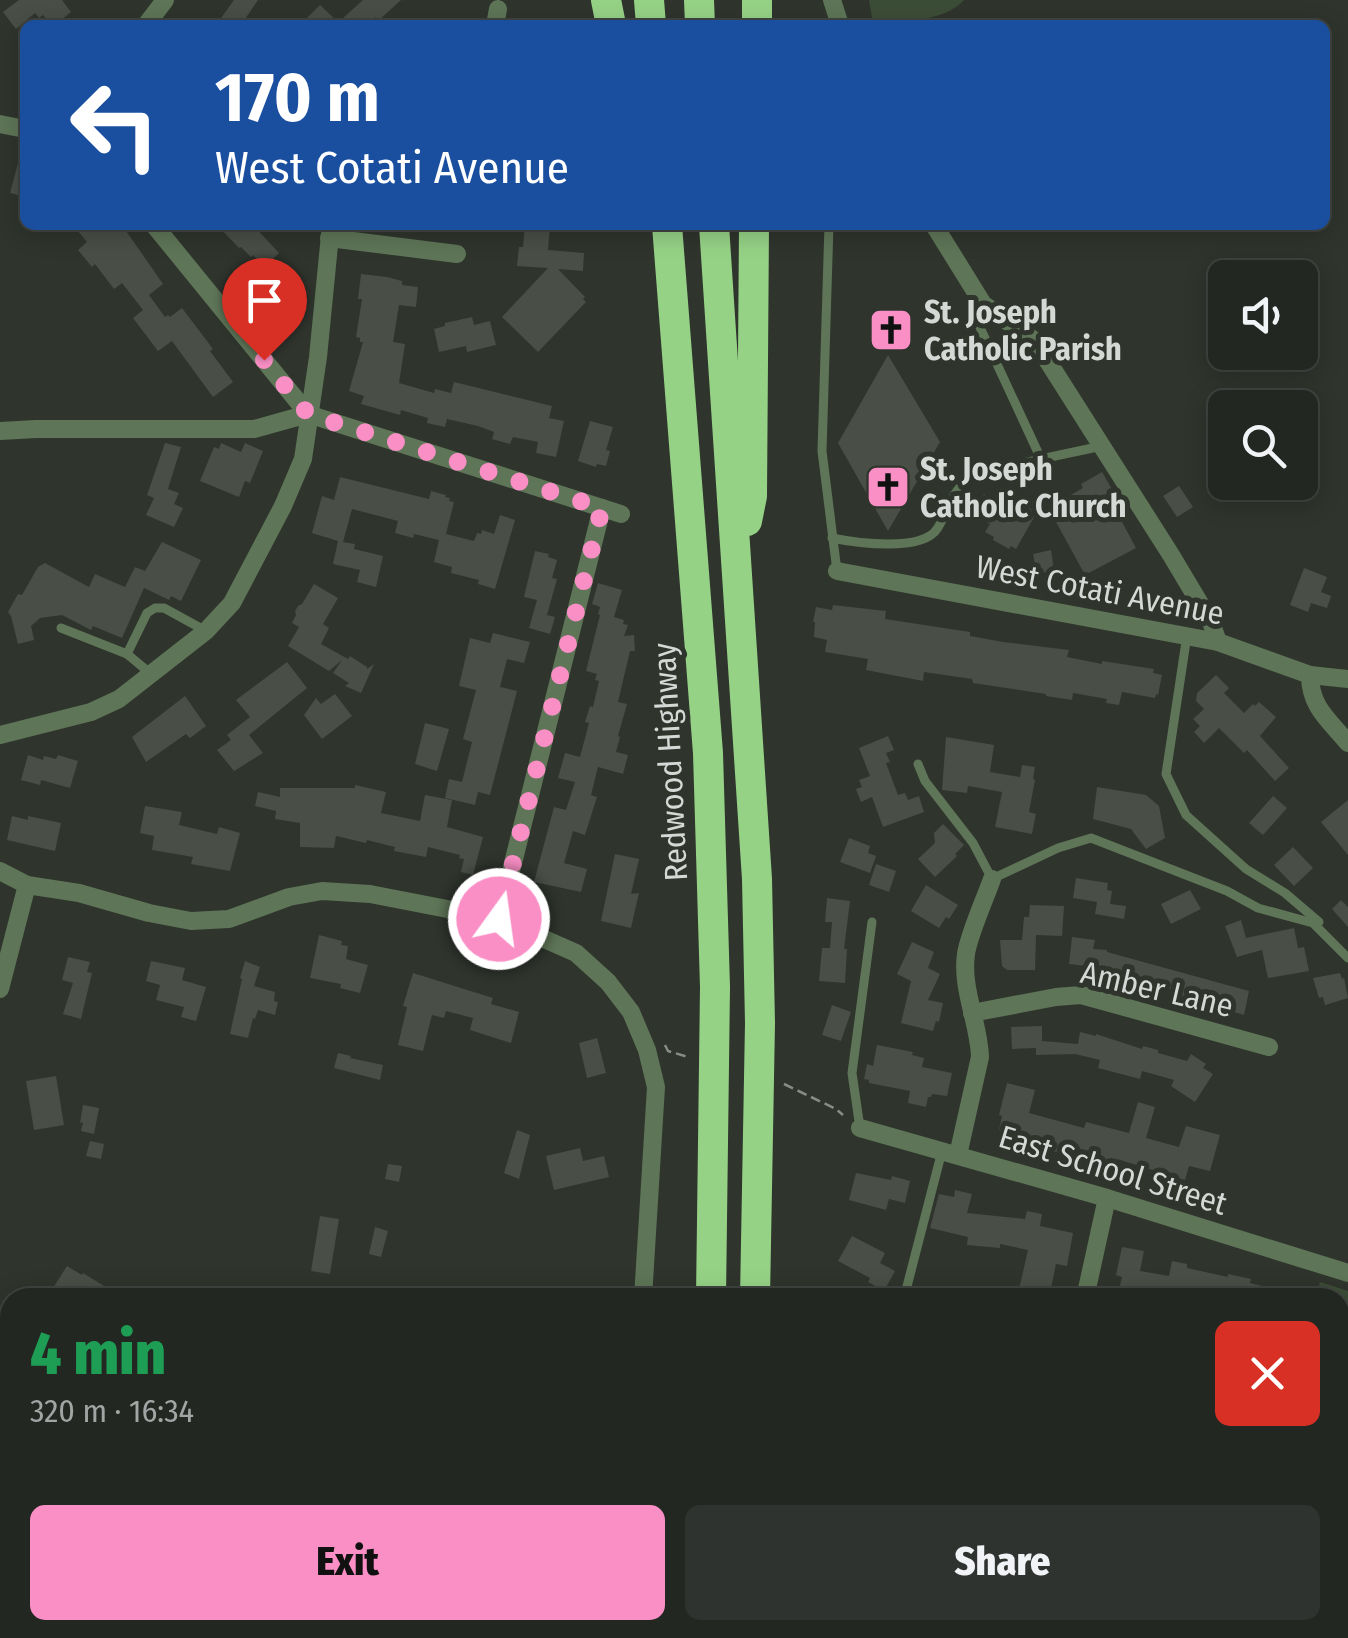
<!DOCTYPE html>
<html lang="en">
<head>
<meta charset="utf-8">
<style>
	:root { --surface:#232722; --page:#2f332f; --text:#f1f3f6; --muted:#a3a5a5; --line:#404440; --accent:#fa8fc6 }
	body { margin:0; font-family:"Fira Sans Condensed",sans-serif; background:var(--page); color:var(--text); height:100vh; display:flex; flex-direction:column; font-size:38px; white-space:nowrap }
	* { box-sizing:border-box; margin:0 }
	p { font-size:32px; color:var(--muted) }
	.icon { flex:none; width:55px; height:55px; fill:none; stroke:currentColor; stroke-width:2; stroke-linecap:round; stroke-linejoin:round }
	.map { position:relative; flex:1; overflow:hidden }
	.details { position:absolute; left:0px; top:1288px; width:1350px; height:352px; display:flex; flex-direction:column; background:var(--surface); border-radius:30px 30px 0 0; box-shadow:0 5px 25px #0003,0 0 0 2px var(--line) }
	.details>* { flex:none }
	.banner { position:absolute; left:20px; top:20px; width:1310px; height:210px; border-radius:15px; box-shadow:0 5px 25px #0003,0 0 0 2px var(--line); background:#1a4fa0; color:#fff; overflow:hidden }
	.controls { position:absolute; left:1208px; top:260px; display:grid; gap:20px }
	.controls a { display:grid; place-items:center; width:110px; height:110px; border-radius:15px; background:var(--surface); box-shadow:0 5px 25px #0003,0 0 0 2px var(--line); font-size:50px }
	.pin { position:absolute; display:grid; place-items:center; width:85px; height:85px; color:#fff; margin:-102px -42px; border-radius:50% 50% 50% 0; rotate:-45deg; box-shadow:0 0 10px #0007 }
	.pin .icon { rotate:45deg }
	.me { position:absolute; width:110px; margin:-55px; rotate:14deg; stroke-linejoin:round; filter:drop-shadow(0 0 8px #0008) }
	.turn { display:flex; align-items:center; gap:35px; height:210px; padding:0 30px; font-size:45px }
	.turn .icon { width:130px; height:130px; stroke-width:2.5 }
	.turn b { display:block; font-size:70px; line-height:85px }
	.round { display:grid; place-items:center; flex:none; width:105px; height:105px; border-radius:15px; background:var(--page) }
	.overview { display:flex; align-items:center; justify-content:space-between; height:170px; padding:0 30px }
	h1 { font-size:60px; font-weight:800; line-height:75px; color:#1e9e55 }
	.button { display:flex; gap:20px; margin-top:auto; padding:20px 30px }
	.button a { flex:1; height:115px; border-radius:15px; background:var(--accent); color:#111; font-size:40px; font-weight:800; line-height:115px; text-align:center }
	.button a+a { background:var(--page); color:var(--text) }
	.map>svg:first-child { display:block }
</style>
</head>
<body>
<div class="map">
<svg width="1348" height="1638" viewBox="0 0 1348 1638">
	<rect width="100%" height="100%" fill="#2f342d"/>
	<g fill="#3c4d37">
		<path d="M869 0H964C943 23 902 21 873 23Z"/>
		<polygon points="1320,1282 1348,1291 1348,1638 1279,1638 1273,1630 1340,1630 1340,1298 1316,1297"/>
	</g>
	<g fill="#494e47">
		<polygon points="19,0 62,0 71,12 55,25 51,25 43,15 39,18 35,13 16,29 3,12"/>
		<polygon points="234,0 258,0 241,25 216,25"/>
		<polygon points="363,0 401,0 378,21 376,17 366,25 349,25 343,18"/>
		<polygon points="320,5 341,25 300,25"/>
		<polygon points="21,152 25,153 25,197 10,193"/>
		<polygon points="73,225 122,225 163,284 149,295 165,317 168,315 170,317 182,308 213,349 210,351 233,382 213,397 172,341 158,351 133,318 143,310 122,283 114,289 95,264 92,267 78,250 87,242"/>
		<polygon points="217,225 253,225 279,253 264,267 253,255 251,257 241,247 239,248"/>
		<polygon points="525,225 550,225 548,250 584,253 583,271 558,269 585,297 583,299 586,302 538,352 502,317 548,268 517,266 519,247 523,247"/>
		<polygon points="361,274 387,277 402,281 402,285 418,287 416,307 399,305 393,342 405,344 399,383 434,393 435,389 451,393 454,382 552,406 549,418 564,421 556,457 536,453 538,442 513,437 510,444 492,439 494,432 478,426 447,419 445,427 427,423 428,418 401,410 400,415 361,404 364,396 349,391 363,342 360,342 360,338 356,337 362,299 358,299"/>
		<polygon points="472,317 474,325 490,321 496,345 467,352 466,346 439,352 434,329 445,326 445,323"/>
		<polygon points="888,355 940,442 888,531 838,443"/>
		<polygon points="590,421 613,427 606,450 610,451 606,466 597,464 596,467 578,461"/>
		<polygon points="165,443 181,447 168,489 179,493 174,504 183,508 174,527 146,515 154,498 147,495"/>
		<polygon points="221,443 241,452 245,443 263,451 250,483 245,481 239,497 200,481 214,447 219,449"/>
		<polygon points="1102,472 1113,491 1107,494 1136,548 1085,575 1049,509 1070,498 1069,496 1083,488 1081,484"/>
		<polygon points="340,477 429,499 431,491 446,495 445,497 450,498 449,501 454,502 446,534 474,541 477,533 481,534 482,530 494,534 500,515 515,520 495,589 478,584 479,580 451,573 452,567 434,562 439,540 414,534 413,538 395,533 398,521 352,509 343,542 355,544 354,549 383,556 376,587 357,582 360,570 333,564 338,541 312,533 322,496 334,500"/>
		<polygon points="1179,486 1193,507 1177,517 1163,496"/>
		<polygon points="984,494 1004,504 1008,498 1014,501 1015,500 1037,512 1016,549 1011,546 1009,549 993,540 994,537 985,532 990,524 973,516"/>
		<polygon points="162,542 201,560 181,601 171,596 169,600 144,588 122,638 93,626 91,630 62,615 40,618 31,626 34,640 18,644 11,616 8,612 18,594 22,595 38,567 45,563 89,587 95,574 125,587 135,567 145,571"/>
		<polygon points="1051,550 1054,571 1037,574 1033,554"/>
		<polygon points="535,551 549,554 548,557 557,560 552,578 557,579 547,615 555,617 550,634 529,628 537,600 524,597"/>
		<polygon points="1304,568 1327,577 1321,592 1331,596 1327,608 1311,603 1308,612 1290,605"/>
		<polygon points="598,583 622,590 614,617 624,620 623,624 628,625 624,636 634,635 635,651 630,651 618,702 627,704 618,736 620,737 616,752 628,755 623,774 598,767 591,795 597,797 585,835 573,831 564,863 587,869 581,892 534,882 554,807 566,810 575,782 558,778 565,753 580,757 589,723 585,722 590,706 593,707 599,681 595,680 597,674 586,671 600,615 598,614 600,607 592,604"/>
		<polygon points="314,584 338,598 323,624 329,628 321,644 348,659 350,656 367,667 367,669 374,664 361,693 345,686 349,683 333,673 342,660 329,671 288,646 299,627 292,623 296,615 295,611 298,606 302,604"/>
		<polygon points="833,605 886,611 885,619 970,632 970,636 1003,642 1069,650 1067,657 1102,664 1102,661 1154,669 1153,673 1162,675 1158,695 1156,694 1155,698 1122,692 1119,705 1106,703 1107,699 1073,693 1072,700 1046,696 1046,694 973,683 972,679 924,672 923,681 866,670 868,659 825,652 827,640 814,637 815,622 813,622 816,607 832,610"/>
		<polygon points="493,633 530,642 524,663 507,659 500,687 517,691 490,795 478,792 475,805 445,798 449,779 462,782 472,742 463,739 476,690 459,686 470,638 490,643"/>
		<polygon points="287,662 307,688 249,735 263,753 234,771 217,750 231,740 227,735 250,717 236,700"/>
		<polygon points="1216,675 1229,688 1224,693 1244,713 1253,704 1255,706 1259,702 1276,717 1260,736 1289,768 1275,781 1247,750 1244,753 1219,728 1204,743 1194,732 1200,726 1193,719 1204,709 1196,701 1197,693"/>
		<polygon points="335,694 352,716 322,739 304,715 316,698 321,704"/>
		<polygon points="185,696 206,726 190,738 186,734 146,762 132,737"/>
		<polygon points="425,723 449,729 437,771 415,764"/>
		<polygon points="888,736 894,750 886,753 890,762 886,763 898,795 905,793 908,800 919,796 924,812 883,827 872,797 861,802 856,789 862,787 859,780 870,776 859,748"/>
		<polygon points="946,737 994,745 990,772 1020,777 1022,765 1035,767 1033,779 1035,780 1029,812 1036,814 1032,834 995,827 1002,792 968,786 967,793 942,790"/>
		<polygon points="28,755 43,760 44,756 56,759 58,755 78,761 70,788 41,780 40,785 21,780"/>
		<polygon points="355,785 386,792 381,813 420,821 425,795 452,800 447,827 483,837 473,875 461,872 464,859 459,858 460,855 428,847 426,857 394,851 395,847 367,840 366,843 336,836 334,848 300,847 300,823 275,819 276,811 255,806 258,792 280,797 280,788 355,788"/>
		<polygon points="1097,787 1146,795 1159,806 1165,838 1146,849 1131,829 1093,819"/>
		<polygon points="1273,796 1287,808 1263,835 1249,823"/>
		<polygon points="1348,800 1348,855 1321,822"/>
		<polygon points="145,806 182,812 179,825 217,834 219,827 240,833 230,871 191,864 193,857 152,850 154,836 140,833"/>
		<polygon points="12,816 28,820 28,816 61,823 55,851 7,840"/>
		<polygon points="943,824 964,845 955,854 957,856 935,877 918,859 935,843 934,833"/>
		<polygon points="849,838 870,846 868,853 876,856 870,873 840,862"/>
		<polygon points="1293,847 1313,868 1294,886 1274,865"/>
		<polygon points="615,854 639,859 631,894 639,893 631,928 601,921"/>
		<polygon points="876,864 896,871 889,892 869,885"/>
		<polygon points="1076,878 1108,883 1107,890 1112,891 1110,904 1126,906 1124,919 1095,914 1097,902 1073,898"/>
		<polygon points="926,885 958,905 949,919 946,917 939,928 911,911"/>
		<polygon points="1190,890 1201,909 1171,924 1161,904"/>
		<polygon points="827,898 850,901 844,949 847,949 845,983 819,981 822,948 830,948 832,922 825,922"/>
		<polygon points="1341,900 1348,907 1348,927 1332,909"/>
		<polygon points="1030,905 1064,906 1062,936 1036,935 1035,970 1007,970 1002,966 1000,940 1022,940 1024,917 1029,917"/>
		<polygon points="1241,920 1246,938 1294,928 1298,948 1304,947 1309,971 1268,978 1262,950 1237,957 1225,926"/>
		<polygon points="319,935 342,941 341,945 348,946 346,959 368,965 360,993 340,988 341,984 310,978"/>
		<polygon points="1072,937 1095,940 1093,949 1107,950 1107,952 1249,991 1244,1015 1224,1009 1225,1005 1199,997 1198,1002 1178,997 1179,992 1148,983 1131,979 1131,983 1112,977 1112,975 1085,972 1086,966 1069,964"/>
		<polygon points="912,942 934,952 928,968 940,974 928,1000 943,1003 939,1022 936,1021 933,1031 901,1023 911,981 897,974"/>
		<polygon points="68,957 90,962 87,972 92,973 81,1019 63,1014 73,983 62,980"/>
		<polygon points="151,961 185,968 182,980 206,987 196,1021 181,1017 184,1007 156,1000 160,985 146,981"/>
		<polygon points="245,961 260,967 254,986 275,992 274,1001 278,1002 275,1015 258,1010 255,1019 253,1018 248,1038 230,1034 242,979 240,978"/>
		<polygon points="413,973 493,998 491,1004 519,1012 511,1043 470,1030 473,1018 446,1011 444,1018 432,1015 423,1051 398,1045 407,1007 403,1006"/>
		<polygon points="1340,973 1342,979 1344,978 1348,998 1325,1005 1323,997 1319,998 1313,978"/>
		<polygon points="832,1005 851,1012 841,1041 822,1035"/>
		<polygon points="1042,1026 1042,1041 1078,1044 1080,1032 1096,1036 1096,1034 1142,1049 1143,1046 1158,1050 1158,1053 1187,1061 1191,1054 1206,1064 1203,1068 1213,1074 1195,1102 1171,1086 1174,1080 1142,1071 1140,1079 1098,1068 1100,1060 1075,1054 1036,1055 1036,1048 1012,1049 1011,1027"/>
		<polygon points="597,1038 606,1073 587,1078 579,1043"/>
		<polygon points="877,1045 913,1052 912,1055 924,1058 922,1067 952,1073 947,1096 932,1094 931,1097 928,1097 926,1107 908,1103 910,1091 869,1083 869,1080 864,1079 867,1064 873,1066"/>
		<polygon points="338,1053 351,1056 350,1058 383,1065 380,1080 334,1068"/>
		<polygon points="56,1076 64,1125 34,1130 26,1081"/>
		<polygon points="1007,1083 1035,1090 1029,1113 1084,1128 1086,1122 1129,1133 1138,1102 1155,1107 1146,1138 1179,1147 1186,1126 1220,1135 1210,1171 1189,1166 1185,1180 1117,1159 1115,1168 1098,1163 1100,1154 1074,1147 1071,1156 1042,1148 1042,1145 1032,1143 1033,1139 999,1130 1002,1116 999,1115"/>
		<polygon points="83,1105 99,1108 94,1134 81,1131 83,1122 80,1123"/>
		<polygon points="517,1130 530,1135 519,1179 504,1173"/>
		<polygon points="90,1141 104,1144 101,1159 86,1156"/>
		<polygon points="580,1148 583,1161 604,1156 609,1177 554,1190 546,1156"/>
		<polygon points="388,1164 402,1166 399,1182 385,1179"/>
		<polygon points="856,1173 891,1180 892,1176 910,1181 905,1203 889,1199 886,1210 849,1200"/>
		<polygon points="955,1190 972,1194 967,1213 1025,1219 1027,1211 1042,1214 1040,1226 1073,1233 1067,1266 1056,1264 1049,1298 1017,1298 1028,1250 1000,1244 1000,1248 967,1245 968,1237 930,1228 939,1194 954,1197"/>
		<polygon points="320,1216 339,1219 330,1274 311,1271"/>
		<polygon points="375,1227 388,1231 381,1257 369,1254"/>
		<polygon points="852,1236 885,1253 880,1263 895,1271 884,1291 868,1282 870,1278 838,1261"/>
		<polygon points="1122,1247 1144,1251 1140,1271 1169,1276 1172,1261 1187,1264 1187,1268 1228,1277 1228,1274 1251,1279 1250,1283 1286,1292 1285,1298 1117,1298 1122,1277 1116,1275"/>
		<polygon points="67,1266 82,1275 83,1273 104,1286 102,1289 115,1298 75,1298 67,1292 65,1296 53,1288"/>
	</g>
	<g fill="none" stroke-linecap="round" stroke-linejoin="round">
		<g stroke="#888c87" stroke-width="2.5" stroke-dasharray="10 5" stroke-linecap="butt">
			<polyline points="665,1045 668,1051 688,1057"/>
			<polyline points="784,1084 836,1109 843,1115"/>
			<polyline points="1297,1630 1303,1638"/>
		</g>
		<g stroke="#5e7557" stroke-width="9">
			<polyline points="829,225 822,451 837,571"/>
			<polyline points="1041,459 1102,446"/>
			<path d="M832 538C856 543 922 552 937 529 947 514 951 492 966 482 986 467 1018 465 1041 459L971 308 983 304"/>
			<polyline points="61,628 127,654"/>
			<polyline points="1187,635 1166,774 1186,815 1246,869 1285,893 1319,922"/>
			<polyline points="150,673 127,654 147,613 155,608 164,608 206,631"/>
			<polyline points="918,764 925,781 973,843 992,879 1058,848 1091,838 1227,891 1258,908 1313,923 1348,958"/>
			<polyline points="860,1128 852,1073 872,922"/>
			<polyline points="904,1298 942,1151"/>
			<polyline points="1254,1630 1260,1638"/>
		</g>
		<g stroke="#5e7557" stroke-width="18">
			<polyline points="832,0 840,25"/>
			<polyline points="146,25 165,0"/>
			<polyline points="495,25 498,9"/>
			<polyline points="0,124 25,129"/>
			<polyline points="154,225 308,414 621,514"/>
			<polyline points="934,225 983,304 1035,341 1171,555 1211,622 1218,642"/>
			<polyline points="329,238 457,254"/>
			<polyline points="0,431 36,429 254,429 308,414"/>
			<polyline points="837,571 1218,642 1310,675 1348,679"/>
			<path d="M1310 675C1310 707 1329 720 1348 743"/>
			<polyline points="0,735 91,712 119,699 206,631 232,603 283,506 303,459 318,357 331,225"/>
			<polyline points="0,871 27,885 79,893 149,913 191,921 229,919 289,897 322,891 370,894 499,919 576,953 608,982 631,1012 647,1050 656,1087 643,1298"/>
			<polyline points="499,919 602,508"/>
			<polyline points="0,989 27,885"/>
			<polyline points="972,1013 1056,997 1081,995 1269,1047"/>
			<polyline points="860,1128 1107,1198 1348,1273"/>
			<path d="M958 1155 980 1057C979 1023 961 989 966 954 969 934 985 899 992 879"/>
			<polyline points="1085,1298 1107,1198"/>
			<polyline points="1077,1630 1081,1638"/>
			<polyline points="629,1638 629,1630"/>
			<polyline points="989,1638 1007,1630"/>
		</g>
		<g stroke="#96d286" stroke-width="30">
			<polyline points="606,0 611,25"/>
			<polyline points="649,0 651,25"/>
			<polyline points="699,0 700,25"/>
			<polyline points="757,25 757,0"/>
			<polyline points="667,225 708,753 715,987 711,1298"/>
			<polyline points="714,225 757,879 760,1023 755,1298"/>
			<polyline points="747,521 752,496 754,225"/>
			<polyline points="687,1638 688,1630"/>
			<polyline points="731,1638 732,1630"/>
		</g>
	</g>
	<g fill="none" stroke-linecap="round" stroke-linejoin="round">
		<polyline stroke="#fa8fc6" stroke-width="18" stroke-dasharray="0 32.4" points="264,360 308,414 602,508 499,919"/>
	</g>
	<defs>
		<symbol id="church-square" viewBox="-11 -11 22 22"><rect x="-9" y="-9" width="18" height="18" rx="4" fill="#fa8fc6" stroke="#2f342d"/><path d="M-1.2-6h2.4v3.5h3.3v2.4h-3.3V6h-2.4V-.1h-3.3v-2.4h3.3Z" fill="#111"/></symbol>
	</defs>
	<g fill-rule="evenodd">
		<use href="#church-square" x="866" y="305" width="50" height="50"/>
		<use href="#church-square" x="863" y="462" width="50" height="50"/>
	</g>
	<g text-anchor="middle" stroke-width="10" stroke-linejoin="round" paint-order="stroke">
		<g font-size="32" font-weight="bold" fill="#d5d9d5" stroke="#2f342d" text-anchor="start">
			<text x="924" y="323">St. Joseph<tspan x="924" dy="37">Catholic Parish</tspan></text>
			<text x="920" y="480">St. Joseph<tspan x="920" dy="37">Catholic Church</tspan></text>
		</g>
		<g font-size="32" fill="#d5d9d5" stroke="#2f342d">
			<text transform="translate(1100 590) rotate(11)" y="11">West Cotati Avenue</text>
			<text transform="translate(670 762) rotate(-93)" y="11">Redwood Highway</text>
			<text transform="translate(1157 989) rotate(13)" y="11">Amber Lane</text>
			<text transform="translate(1113 1170) rotate(17)" y="11">East School Street</text>
		</g>
	</g>
</svg>
<div class="controls">
<a><svg class="icon" aria-label="sound" viewBox="0 0 24 24"><path d="M4 9h4l5-4v14l-5-4H4zM17 9q2 3 0 6"/></svg></a>
<a><svg class="icon" aria-label="search" viewBox="0 0 24 24"><circle cx="10" cy="10" r="6"/><path d="M15 15l6 6"/></svg></a>
</div>
<div class="pin" style="left:264px;top:360px;background:#d93025"><svg class="icon" aria-label="arrive" viewBox="0 0 24 24"><path d="M6 21V4h12l-3 4 3 4H6"/></svg></div>
<svg class="me" style="left:499px;top:919px" viewBox="-20 -20 40 40"><circle r="17" fill="#fa8fc6" stroke="#fff" stroke-width="3"/><path d="M0-11L8 9 0 5-8 9z" fill="#fff"/></svg>
<div class="banner">
<div class="turn"><svg class="icon" aria-label="left" viewBox="0 0 24 24"><path d="M17 20v-9H6M10 6l-5 5 5 5"/></svg><div><b>170 m</b>West Cotati Avenue</div></div>
</div>
<section class="details">
<div class="overview"><div><h1>4 min</h1><p>320 m · 16:34</p></div><a class="round" style="background:#d93025;color:#fff"><svg class="icon" aria-label="close" viewBox="0 0 24 24"><path d="M6 6l12 12M18 6L6 18"/></svg></a></div>
<div class="button"><a>Exit</a><a>Share</a></div>
</section>
</div>
</body>
</html>
